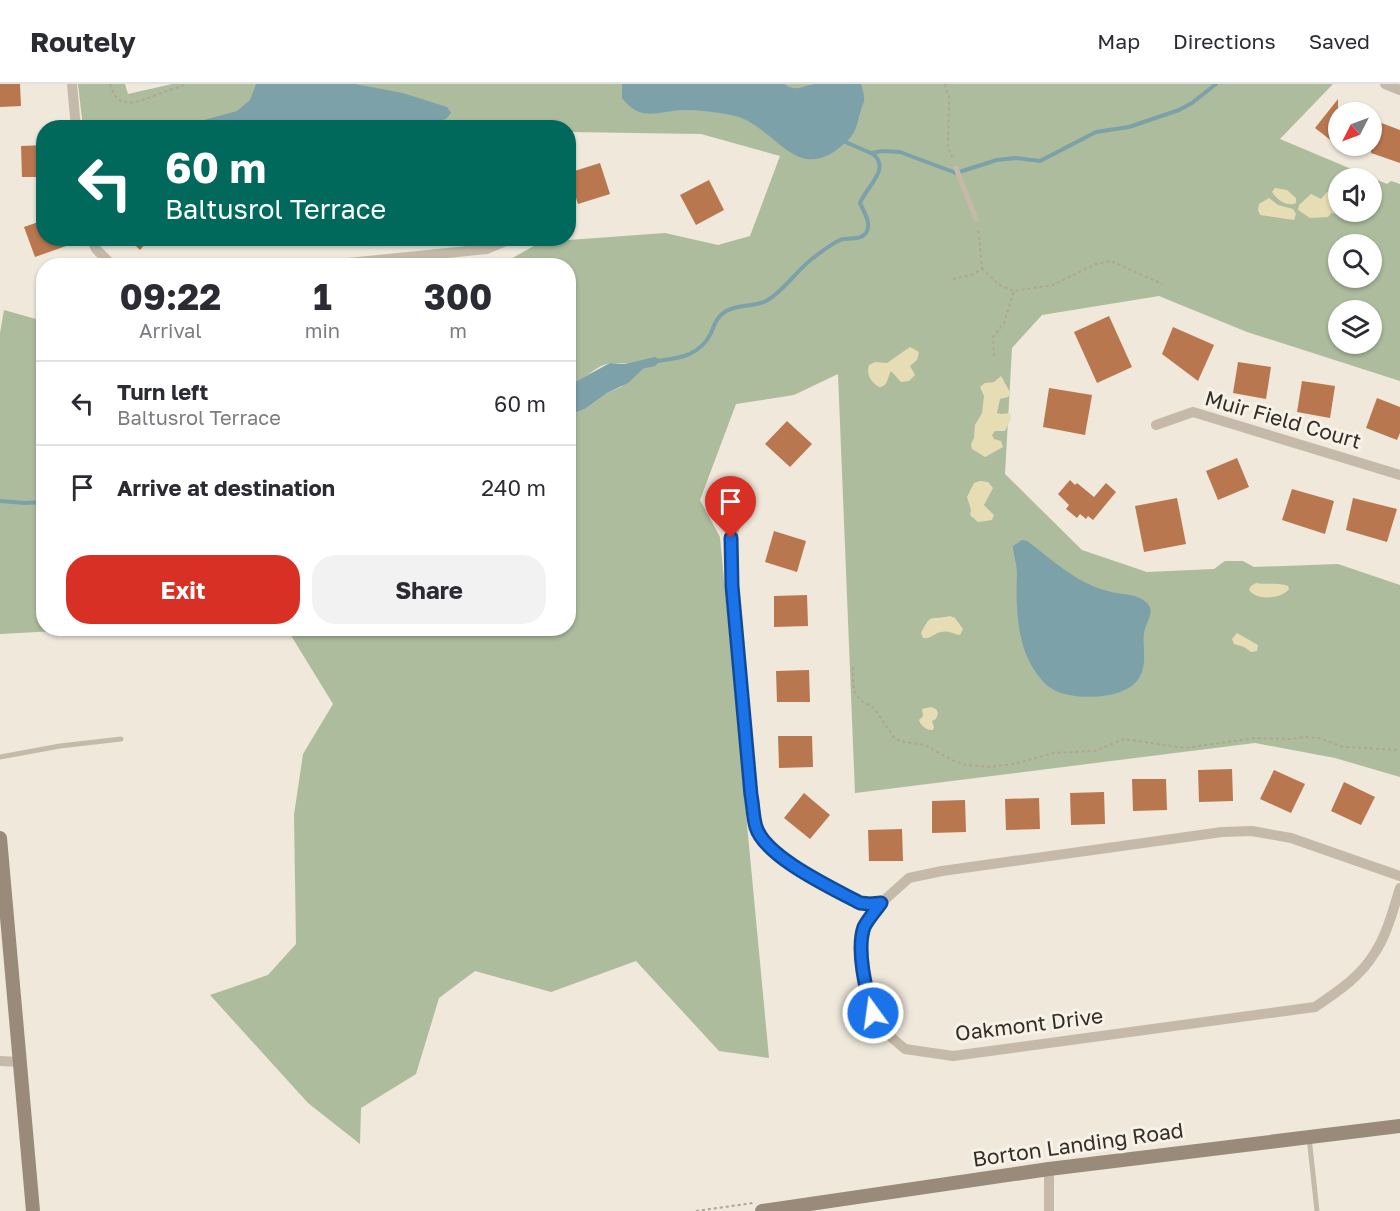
<!DOCTYPE html>
<html lang="en">
<head>
<meta charset="utf-8">
<style>
	:root { --surface:#fff; --page:#f2f2f3; --text:#2b2b33; --muted:#7c7c81; --line:#e1e1e2; --accent:#d93025 }
	body { margin:0; font-family:"Golos Text",sans-serif; background:var(--page); color:var(--text); height:100vh; display:flex; flex-direction:column; font-size:22px; white-space:nowrap }
	* { box-sizing:border-box; margin:0 }
	p { font-size:20px; color:var(--muted) }
	.icon { flex:none; width:33px; height:33px; fill:none; stroke:currentColor; stroke-width:2; stroke-linecap:round; stroke-linejoin:round }
	.map { position:relative; flex:1; overflow:hidden }
	.sheet { position:absolute; left:36px; top:174px; width:540px; height:378px; display:flex; flex-direction:column; background:var(--surface); border-radius:24px; box-shadow:0 2px 4px #0004 }
	.sheet>* { flex:none }
	.top-card { position:absolute; left:36px; top:36px; width:540px; height:126px; border-radius:24px; box-shadow:0 2px 4px #0004; background:#00695c; color:#fff; overflow:hidden }
	.needle { width:39px; rotate:228deg }
	.tools { position:absolute; left:1328px; top:18px; display:grid; gap:12px }
	.tools a { display:grid; place-items:center; width:54px; height:54px; border-radius:50%; background:var(--surface); box-shadow:0 2px 4px #0004; font-size:30px }
	.pin { position:absolute; display:grid; place-items:center; width:51px; height:51px; color:#fff; margin:-62px -26px; border-radius:50% 50% 50% 0; rotate:-45deg; box-shadow:0 0 6px #0007 }
	.pin .icon { rotate:45deg }
	.me { position:absolute; width:66px; margin:-33px; rotate:346deg; stroke-linejoin:round; filter:drop-shadow(0 0 4px #0008) }
	.turn { display:flex; align-items:center; gap:21px; height:126px; padding:0 30px; font-size:27px }
	.turn .icon { width:78px; height:78px; stroke-width:2.5 }
	.turn b { display:block; font-size:42px; line-height:51px }
	.eta { display:flex; justify-content:space-evenly; align-items:center; height:102px; text-align:center }
	.eta b { font-size:36px; font-weight:700; line-height:42px }
	.primary-button { display:flex; gap:12px; margin-top:auto; padding:12px 30px }
	.primary-button a { flex:1; height:69px; border-radius:24px; background:var(--accent); color:#fff; font-size:24px; font-weight:700; line-height:69px; text-align:center }
	.primary-button a+a { background:var(--page); color:var(--text) }
	ul { padding:0; list-style:none }
	li { display:flex; align-items:center; gap:18px; height:84px; padding:0 30px; border-top:2px solid var(--line) }
	li div { flex:1 }
	li b { display:block; font-size:22px }
	li em { font-style:normal }
	header { display:flex; align-items:center; gap:36px; box-sizing:border-box; height:84px; padding:0 30px; background:var(--surface); border-bottom:2px solid var(--line) }
	header strong { font-size:28px }
	nav { display:flex; gap:33px; margin-inline-start:auto; font-size:21px }
	.map>svg:first-child { display:block }
</style>
</head>
<body>
<header>
<strong>Routely</strong>
<nav><a>Map</a><a>Directions</a><a>Saved</a></nav>
</header>
<div class="map">
<svg width="1400" height="1127" viewBox="0 0 1400 1127">
	<rect width="100%" height="100%" fill="#efe8db"/>
	<g fill="#adbc9d" fill-rule="evenodd">
		<path d="M78 0H125L128 10 172 0H1333L1280 55 1387 100 1391 97 1400 100V297L1247 248 1159 212 1042 231 1012 264 1005 390 1082 466 1147 488 1214 485 1225 477H1243L1254 483 1338 480 1400 501V693L1335 674 1255 659 855 709 838 290 794 311 736 320 700 416 720 453 769 974 719 967 636 877 551 908 475 887 439 914 416 990 361 1024 360 1060 308 1019 210 911 268 891 296 860 294 731 303 670 333 620 287 545 568 544 569 331 585 325 607 309 621 303 643 285 650 283C639 281 618 277 607 280 594 283 582 299 569 299L568 182 463 181 507 177 541 158 665 149 718 161 750 152 780 72 701 50 569 48 568 44 83 43ZM1338 94H1371V128H1338ZM1338 160H1371V194H1338ZM1338 226H1371V260H1338Z"/>
		<polygon points="4,226 43,237 44,544 93,545 0,550 0,249"/>
	</g>
	<g fill="#e7ddb5">
		<path d="M1275 104 1287 106 1296 114V119C1287 123 1277 116 1272 108Z"/>
		<polygon points="1327,108 1330,108 1335,111 1338,108 1338,128 1343,128 1338,130 1331,129 1328,133 1310,134 1298,126 1299,121 1311,110 1321,115"/>
		<polygon points="1269,114 1278,121 1293,125 1296,130 1294,136 1260,131 1258,126 1259,120"/>
		<path d="M910 263 919 268 917 276 910 282 915 291 909 297 901 298 891 287C887 294 888 303 879 303 871 298 866 291 869 281L875 278 887 279Z"/>
		<polygon points="1001,292 1011,310 1008,313 1000,315 997,329 1001,330 1010,329 1011,335 1005,347 995,347 992,351 994,355 1001,357 1003,363 985,373 972,365 971,360 974,354 975,341 982,329 984,312 980,303 985,299 994,298"/>
		<polygon points="980,397 988,398 993,404 984,421 994,431 992,436 978,438 970,431 971,426 967,413 974,399"/>
		<path d="M1256 499C1267 501 1278 498 1288 502L1289 505C1282 515 1256 517 1249 506L1251 502Z"/>
		<path d="M950 532 955 534 963 545 960 551C953 550 949 546 941 548 934 549 930 556 923 554L921 549C932 527 931 537 950 532Z"/>
		<polygon points="1237,549 1258,561 1257,567 1251,568 1244,563 1234,560 1232,555"/>
		<path d="M931 623 936 625 938 629 936 635 932 637 934 643 933 646C927 647 920 641 919 636L923 632 922 625Z"/>
	</g>
	<g fill="#7da1a9">
		<polygon points="256,0 355,0 403,9 447,23 451,29 446,35 432,39 390,44 178,43 237,27 250,16"/>
		<path d="M622 0H784C797 9 803 1 816 0 831 0 846 0 861 0 862 4 864 9 864 13 865 19 862 21 861 26 857 37 858 46 849 55 796 109 777 39 731 31 716 28 700 26 685 26 659 26 642 40 622 14Z"/>
		<polygon points="655,273 661,276 655,282 643,285 628,299 607,309 585,325 569,331 569,299 575,298 610,279 625,280"/>
		<path d="M1022 456 1027 457C1052 475 1077 500 1108 507 1120 511 1137 509 1147 519 1156 528 1145 539 1144 549 1142 564 1148 579 1139 594 1126 616 1074 617 1054 606 1044 601 1035 588 1030 579 1016 551 1016 519 1017 489 1017 480 1013 471 1013 462Z"/>
	</g>
	<g fill="none" stroke-linecap="round" stroke-linejoin="round">
		<g stroke="#7da1a9" stroke-width="4">
			<polyline points="872,69 882,67 900,68 956,89 997,76 1016,74 1040,77 1096,48 1129,43 1179,26 1192,19 1216,0"/>
			<path d="M657 277C679 274 700 272 711 249 715 239 717 233 726 227 739 220 754 223 766 217 783 208 797 186 813 174 821 168 831 160 840 156 849 153 860 157 866 149 872 140 864 128 860 119 867 102 891 85 873 70L843 57"/>
			<polyline points="0,417 25,419 44,418"/>
		</g>
	</g>
	<g fill="#b9774f">
		<polygon points="0,0 20,0 21,22 0,23"/>
		<polygon points="1338,15 1338,62 1315,44"/>
		<polygon points="1371,35 1400,46 1400,79 1371,69"/>
		<polygon points="44,61 44,93 22,93 21,62"/>
		<polygon points="600,79 610,110 578,120 568,89"/>
		<polygon points="709,96 724,126 696,141 680,111"/>
		<polygon points="44,136 44,154 83,156 35,173 24,143"/>
		<polygon points="128,154 150,154 140,166"/>
		<polygon points="1109,232 1132,283 1097,299 1074,248"/>
		<polygon points="1173,243 1214,261 1198,297 1162,270"/>
		<polygon points="1238,278 1271,283 1266,315 1233,309"/>
		<polygon points="1302,297 1335,302 1330,334 1297,328"/>
		<polygon points="1049,304 1092,311 1085,351 1043,343"/>
		<polygon points="1377,314 1400,323 1400,349 1397,356 1366,344"/>
		<polygon points="787,337 812,360 790,383 765,360"/>
		<polygon points="1237,374 1249,403 1218,416 1206,387"/>
		<polygon points="1070,396 1075,401 1077,399 1094,413 1106,399 1116,408 1093,436 1088,432 1086,435 1080,430 1077,434 1066,425 1069,421 1058,410"/>
		<polygon points="1292,405 1334,417 1325,450 1282,436"/>
		<polygon points="1177,414 1186,460 1144,468 1135,422"/>
		<polygon points="1353,414 1397,425 1387,458 1346,446"/>
		<polygon points="774,447 806,457 797,488 765,478"/>
		<polygon points="807,511 808,542 774,543 774,512"/>
		<polygon points="809,586 810,618 777,618 776,587"/>
		<polygon points="778,652 812,652 813,683 779,684"/>
		<polygon points="1232,685 1233,717 1199,718 1198,686"/>
		<polygon points="1274,686 1305,700 1291,729 1260,715"/>
		<polygon points="1132,695 1166,695 1167,726 1133,727"/>
		<polygon points="1344,698 1375,713 1361,741 1331,727"/>
		<polygon points="1104,708 1105,740 1071,741 1070,709"/>
		<polygon points="804,709 830,731 810,755 784,734"/>
		<polygon points="1039,714 1040,745 1006,746 1005,715"/>
		<polygon points="965,716 966,748 932,749 932,717"/>
		<polygon points="902,745 903,777 869,777 868,746"/>
	</g>
	<g fill="none" stroke-linecap="round" stroke-linejoin="round">
		<g stroke="#b1a493" stroke-width="2" stroke-dasharray="3 3" stroke-linecap="butt">
			<path d="M110 0C118 28 136 18 156 11 166 7 177 4 187 0"/>
			<polyline points="945,0 949,14 948,63 953,76"/>
			<polyline points="982,184 998,200 1014,207 1053,201 1096,180 1111,177 1162,200"/>
			<polyline points="953,195 974,190 982,184 978,144"/>
			<polyline points="994,272 993,253 1004,239 1014,207"/>
			<polyline points="853,583 853,601 855,609 862,617 874,624 895,655 904,658 925,661 952,676 965,681 989,683 1014,680 1054,669 1095,667 1124,655 1185,664 1255,654 1291,655 1305,653 1318,654 1344,663 1400,666"/>
			<polyline points="696,1127 753,1119"/>
		</g>
		<g stroke="#c5baa9" stroke-width="5">
			<polyline points="956,84 976,135"/>
			<polyline points="0,673 60,662 121,655"/>
			<polyline points="1309,1053 1317,1127"/>
		</g>
		<g stroke="#c5baa9" stroke-width="10">
			<polyline points="72,0 76,44"/>
			<polyline points="1385,0 1400,6"/>
			<polyline points="91,154 96,165 113,182"/>
			<polyline points="318,182 487,165 513,154"/>
			<polyline points="1156,341 1193,328 1400,391"/>
			<path d="M743 417 730 458 732 503 751 711C753 721 753 733 756 743 765 773 832 804 859 819L870 820 881 819"/>
			<path d="M1400 792 1291 754 1252 747 1222 748 942 787 909 794 881 819 864 843 861 865 867 908 873 929 885 948 905 965 953 972 1315 923C1337 908 1360 893 1374 870 1387 851 1393 826 1400 804"/>
			<polyline points="0,977 20,978"/>
			<polyline points="1049,1085 1049,1127"/>
		</g>
		<g stroke="#998a7a" stroke-width="14">
			<polyline points="0,754 33,1127"/>
			<polyline points="762,1127 1049,1085 1400,1042"/>
		</g>
	</g>
	<g fill="none" stroke-linecap="round" stroke-linejoin="round">
		<defs>
			<path id="route" d="M731 454 732 502 751 711C753 721 753 733 756 743 765 773 832 804 860 819L870 820 881 819C876 826 868 835 864 843 856 866 866 907 873 929"/>
		</defs>
		<use href="#route" stroke="#114b97" stroke-width="15"/>
		<use href="#route" stroke="#1a73e8" stroke-width="10"/>
	</g>
	<g text-anchor="middle" stroke-width="6" stroke-linejoin="round" paint-order="stroke">
		<g font-size="21" fill="#332d28" stroke="#f7f2e7">
			<text transform="translate(1283 336) rotate(16)" y="7">Muir Field Court</text>
			<text transform="translate(1029 941) rotate(-7)" y="7">Oakmont Drive</text>
			<text transform="translate(1078 1061) rotate(-8)" y="7">Borton Landing Road</text>
		</g>
	</g>
</svg>
<div class="tools">
<a><svg class="needle" viewBox="-14 -14 28 28"><path d="M0-13l5 13h-10z" fill="#e53935"/><path d="M0 13l5-13h-10z" fill="#7c7c81"/></svg></a>
<a><svg class="icon" aria-label="sound" viewBox="0 0 24 24"><path d="M4 9h4l5-4v14l-5-4H4zM17 9q2 3 0 6"/></svg></a>
<a><svg class="icon" aria-label="search" viewBox="0 0 24 24"><circle cx="10" cy="10" r="6"/><path d="M15 15l6 6"/></svg></a>
<a><svg class="icon" aria-label="layers" viewBox="0 0 24 24"><path d="M12 4l9 5-9 5-9-5zM3 14l9 5 9-5"/></svg></a>
</div>
<div class="pin" style="left:731px;top:454px;background:#d93025"><svg class="icon" aria-label="arrive" viewBox="0 0 24 24"><path d="M6 21V4h12l-3 4 3 4H6"/></svg></div>
<svg class="me" style="left:873px;top:929px" viewBox="-20 -20 40 40"><circle r="17" fill="#1a73e8" stroke="#fff" stroke-width="3"/><path d="M0-11L8 9 0 5-8 9z" fill="#fff"/></svg>
<div class="top-card">
<div class="turn"><svg class="icon" aria-label="left" viewBox="0 0 24 24"><path d="M17 20v-9H6M10 6l-5 5 5 5"/></svg><div><b>60 m</b>Baltusrol Terrace</div></div>
</div>
<section class="sheet">
<div class="eta">
<div><b>09:22</b><p>Arrival</p></div>
<div><b>1</b><p>min</p></div>
<div><b>300</b><p>m</p></div>
</div>
<ul>
<li><svg class="icon" aria-label="left" viewBox="0 0 24 24"><path d="M17 20v-9H6M10 6l-5 5 5 5"/></svg><div><b>Turn left</b><p>Baltusrol Terrace</p></div><em>60 m</em></li>
<li><svg class="icon" aria-label="arrive" viewBox="0 0 24 24"><path d="M6 21V4h12l-3 4 3 4H6"/></svg><div><b>Arrive at destination</b></div><em>240 m</em></li>
</ul>
<div class="primary-button"><a>Exit</a><a>Share</a></div>
</section>
</div>
</body>
</html>
